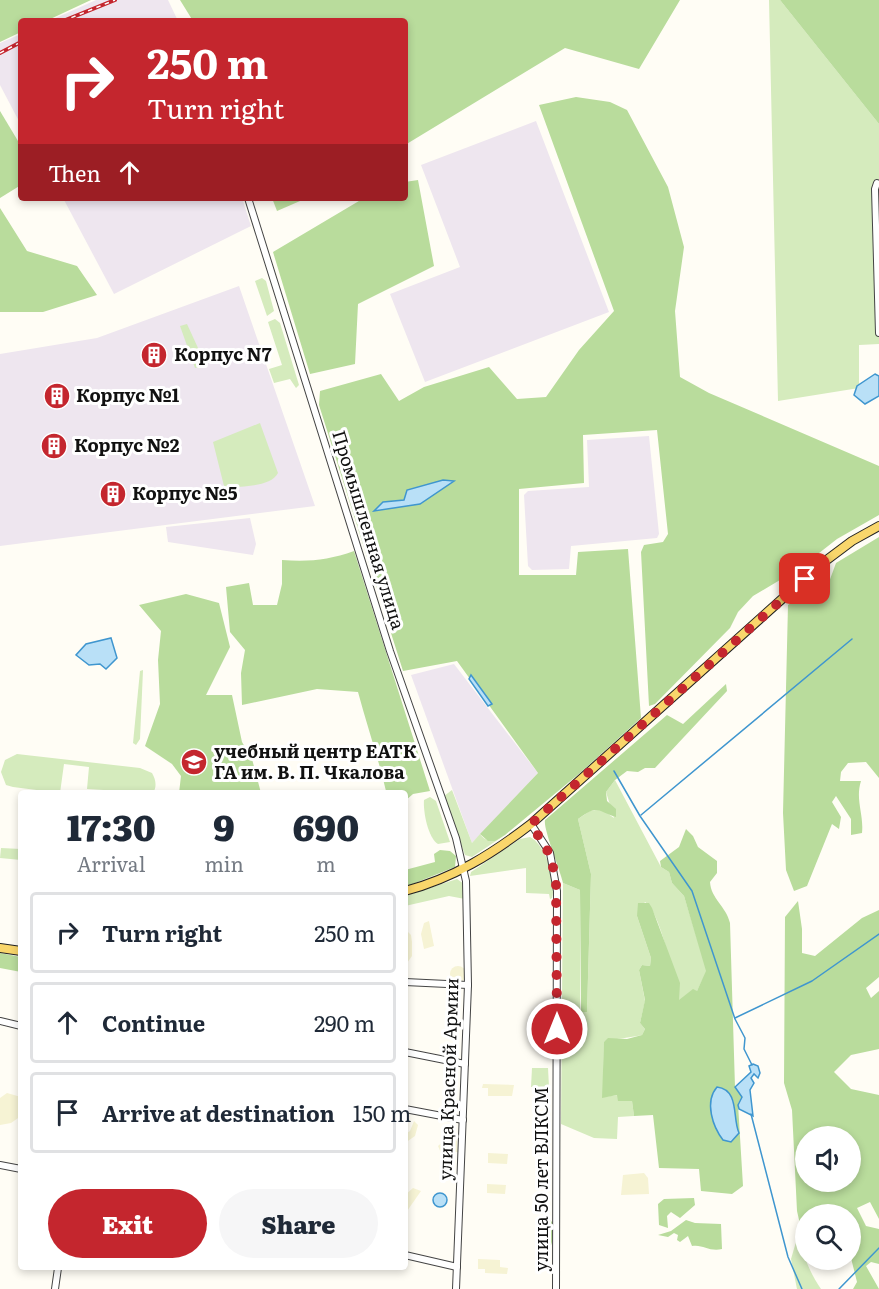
<!DOCTYPE html>
<html lang="en">
<head>
<meta charset="utf-8">
<style>
	:root { --surface:#fff; --page:#f6f6f7; --text:#1f2937; --muted:#747a83; --line:#e0e1e3; --accent:#c4262e }
	body { margin:0; font-family:Literata,serif; background:var(--page); color:var(--text); height:100vh; display:flex; flex-direction:column; font-size:22px; white-space:nowrap }
	* { box-sizing:border-box; margin:0 }
	p { font-size:20px; color:var(--muted) }
	.icon { flex:none; width:33px; height:33px; fill:none; stroke:currentColor; stroke-width:2; stroke-linecap:round; stroke-linejoin:round }
	.map { position:relative; flex:1; overflow:hidden }
	.sheet { position:absolute; left:18px; top:790px; width:390px; height:480px; display:flex; flex-direction:column; background:var(--surface); border-radius:6px; box-shadow:0 3px 9px #0003 }
	.sheet>* { flex:none }
	.hud { position:absolute; left:18px; top:18px; width:390px; height:183px; border-radius:6px; box-shadow:0 3px 9px #0003; background:#c4262e; color:#fff; overflow:hidden }
	.controls { position:absolute; left:795px; top:1126px; display:grid; gap:12px }
	.controls a { display:grid; place-items:center; width:66px; height:66px; border-radius:50%; background:var(--surface); box-shadow:0 3px 9px #0003; font-size:30px }
	.pin { position:absolute; display:grid; place-items:center; width:51px; height:51px; color:#fff; margin:-26px; border-radius:12px; box-shadow:0 3px 9px #0006 }
	.me { position:absolute; width:66px; margin:-33px; rotate:0deg; stroke-linejoin:round; filter:drop-shadow(0 0 4px #0008) }
	.turn { display:flex; align-items:center; gap:21px; height:126px; padding:0 30px; font-size:27px }
	.turn .icon { width:78px; height:78px; stroke-width:2.5 }
	.turn b { display:block; font-size:42px; line-height:51px }
	.then { display:flex; align-items:center; height:57px; padding:0 30px; background:#0003; gap:12px; font-size:22px }
	.eta { display:flex; justify-content:space-evenly; align-items:center; height:102px; text-align:center }
	.eta b { font-size:36px; font-weight:800; line-height:42px }
	.primary-button { display:flex; gap:12px; margin-top:auto; padding:12px 30px }
	.primary-button a { flex:1; height:69px; border-radius:36px; background:var(--accent); color:#fff; font-size:24px; font-weight:800; line-height:69px; text-align:center }
	.primary-button a+a { background:var(--page); color:var(--text) }
	ul { padding:0; list-style:none }
	li { display:flex; align-items:center; gap:18px; height:81px; margin:0 12px 9px; padding:0 18px; border:3px solid var(--line); border-radius:6px }
	li div { flex:1 }
	li b { display:block; font-size:22px }
	li em { font-style:normal }
	.map>svg:first-child { display:block }
</style>
</head>
<body>
<div class="map">
<svg width="879" height="1289" viewBox="0 0 879 1289">
	<rect width="100%" height="100%" fill="#fffdf5"/>
	<g fill="#eee6ef">
		<polygon points="96,0 168,0 178,21 49,21"/>
		<polygon points="21,34 21,125 0,85 0,43"/>
		<polygon points="536,121 609,312 425,382 390,294 460,267 421,165"/>
		<polygon points="63,198 242,198 251,226 114,294"/>
		<polygon points="239,286 315,506 0,546 0,354 97,338"/>
		<polygon points="649,436 659,534 657,538 571,546 569,569 532,570 528,566 524,495 528,491 589,487 587,440"/>
		<polygon points="250,518 256,544 253,555 168,542 166,527"/>
		<polygon points="454,664 538,773 472,843 411,675"/>
	</g>
	<g fill="#f6f3d4">
		<polygon points="429,921 434,946 424,949 421,934 424,923"/>
		<polygon points="405,929 411,935 412,942 412,956 407,963"/>
		<circle cx="458" cy="974" r="8"/>
		<polygon points="483,1084 514,1085 512,1096 488,1096 488,1088 482,1088"/>
		<polygon points="7,1093 21,1097 21,1116 11,1123 0,1125 0,1098"/>
		<polygon points="414,1121 418,1125 415,1136 405,1143 405,1134 410,1131"/>
		<polygon points="453,1138 457,1141 458,1152 441,1153 438,1146 446,1139"/>
		<polygon points="488,1153 508,1154 507,1164 488,1163"/>
		<polygon points="644,1173 648,1178 649,1194 621,1195 623,1175"/>
		<polygon points="487,1184 506,1185 505,1194 487,1193"/>
		<polygon points="413,1188 421,1191 405,1214 405,1195"/>
		<polygon points="478,1259 500,1260 500,1267 508,1268 507,1274 485,1273 485,1269 478,1269"/>
	</g>
	<g fill="#d5ebbd">
		<polygon points="769,0 780,0 879,124 879,344 859,345 859,388 778,401"/>
		<polygon points="262,278 266,281 274,311 267,316 255,281"/>
		<polygon points="275,319 280,323 299,385 296,388 290,379 274,383 269,369 282,365 268,322"/>
		<polygon points="187,324 204,361 201,367 195,368 180,326"/>
		<path d="M260 423 278 473C271 487 242 486 227 488L224 486 213 442Z"/>
		<polygon points="143,670 140,739 136,745 133,743 140,671"/>
		<path d="M17 754 140 768 152 773C156 780 157 787 153 793L87 789 89 767 64 764 60 793 13 787 6 785 1 772 5 760Z"/>
		<path d="M615 780 661 867 669 872 672 883 684 896 707 971 697 991 679 1001C675 982 660 910 645 902L637 916 651 958 650 966 642 965 639 970 645 1001 640 1023 645 1029 642 1035C629 1038 617 1038 604 1042L603 1097 618 1095 632 1101 634 1116 618 1117 617 1139 594 1138 561 1124 563 883 580 890V1009L581 1013 587 1012 591 874 578 819 590 811 601 809 614 818 606 792Z"/>
		<path d="M452 790 472 843 480 834C488 845 496 840 505 835L472 857 465 855 444 796Z"/>
		<path d="M430 797 436 801 450 842 438 844C428 838 423 812 424 800Z"/>
		<path d="M530 837C546 845 557 881 552 898L550 899 549 894 526 893V868L470 876 471 872 520 839Z"/>
		<polygon points="1,848 21,849 21,860 0,858"/>
		<polygon points="457,879 464,884 465,899 449,896 405,906 405,896"/>
		<polygon points="532,1068 548,1068 549,1087 531,1087"/>
		<path d="M798 1235C803 1254 809 1272 821 1289H797L791 1259Z"/>
	</g>
	<g fill="#b9dc9c" fill-rule="evenodd">
		<polygon points="0,0 91,0 46,21 21,21 21,32 0,42"/>
		<polygon points="180,0 680,0 639,69 565,48 405,145 405,21 193,21"/>
		<polygon points="780,0 879,0 879,124"/>
		<path d="M576 97 610 102 627 110 668 187 684 247 675 311 680 377 709 393 879 466V515L837 539 800 568 753 596 738 612 730 628 655 704 649 706 641 552 644 545 663 542 668 534 657 430 583 435 584 483 519 489V575H576L578 552 628 549 641 718 580 773 505 835 495 841H488L480 834 538 773 457 661 403 671 319 405 320 391 381 374 399 401 424 387 489 367 517 399 546 397 579 350 614 311 539 105ZM453 481 420 504 383 502 404 500Z"/>
		<polygon points="0,111 21,146 21,185 0,198"/>
		<polygon points="418,180 434,266 358,304 355,364 310,374 273,252 364,198 405,198 405,182"/>
		<polygon points="272,198 307,198 277,211"/>
		<polygon points="0,208 27,251 77,266 97,295 43,312 0,312"/>
		<path d="M879 537V778L866 762 848 763 841 772 840 781H861C855 800 864 814 862 833L851 835V819L836 796 832 802 841 817 839 829 832 824 807 886 794 891 786 870 783 813 788 605 820 579 829 582 836 563Z"/>
		<path d="M354 551 430 791 413 794 405 801V794L386 791C378 757 367 726 358 692L317 689 242 705 241 673 245 650 230 632 226 587 249 583 253 605H277L282 584V560C309 562 329 560 354 551Z"/>
		<polygon points="186,594 219,603 230,647 206,695 232,695 242,742 252,759 261,793 179,793 181,776 172,764 145,746 160,704 158,660 161,631 139,605"/>
		<path d="M726 684 727 691 655 768H645L638 772 627 771 615 780 606 792 607 801 616 809V817C596 811 599 804 578 819L591 874 587 1012 581 1013 580 890 563 883C560 869 543 829 545 820L667 715 683 724Z"/>
		<path d="M686 829 693 836 698 847 717 861V873L710 882C711 899 726 906 730 923L735 1087 742 1096 738 1104 743 1186 732 1194 701 1191 699 1169 659 1168 653 1115 634 1116 632 1101H618L617 1095 602 1098 604 1042 608 1038 627 1039 642 1035 645 1029 640 1023 645 1000 639 970 642 965 650 966 651 958 637 916 638 903H649L652 908 680 983 679 1000 693 989 697 991 706 971 684 896 672 883 669 872 661 867 660 861 679 847ZM722 1088 733 1099 736 1126Z"/>
		<polygon points="440,850 450,851 456,856 455,867 405,887 405,870 435,862 434,854"/>
		<path d="M798 901 802 929V953L815 956 862 918 879 910V977L866 988 871 998 879 991V1049L851 1055 834 1072 851 1089 879 1095V1219L870 1202 857 1208 866 1226 879 1229V1264L871 1262 866 1266 879 1289H853L857 1282 851 1258 850 1215H828L817 1206 816 1215H806L805 1233H802L797 1211 792 1110 784 1083 785 917ZM806 1137H850V1182H806Z"/>
		<polygon points="0,953 21,957 21,972 0,968"/>
		<polygon points="694,1198 695,1205 680,1218 671,1212 667,1216 668,1228 659,1225 658,1204 664,1199"/>
		<path d="M549 1219 553 1223C553 1232 554 1246 547 1251Z"/>
		<path d="M686 1220 695 1223 721 1224 722 1249C709 1252 703 1244 692 1246L688 1236 680 1242 677 1240 678 1235 674 1233 668 1237 658 1235 671 1231Z"/>
	</g>
	<g fill="#b9e0f7" stroke="#3f96cf" stroke-width="1.5">
		<polygon points="875,374 879,376 879,396 865,404 854,395 857,386"/>
		<polygon points="443,480 454,481 420,504 374,511 383,502 404,500 407,490"/>
		<polygon points="111,638 117,658 106,669 100,664 89,665 76,655 86,644"/>
		<polygon points="471,675 492,704 488,706 469,679"/>
		<polygon points="753,1064 758,1066 760,1073 758,1078 754,1074 751,1078 754,1083 750,1090 753,1116 739,1109 738,1105 742,1097 735,1087 751,1072 749,1066"/>
		<path d="M717 1087C740 1090 732 1118 739 1133L731 1142 723 1140C713 1127 704 1102 717 1087Z"/>
		<circle cx="440" cy="1200" r="7"/>
	</g>
	<g fill="none" stroke-linecap="round" stroke-linejoin="round">
		<g stroke="#3f96cf" stroke-width="1.5">
			<polyline points="614,771 640,816 692,891 735,1019 745,1038 744,1049 752,1065"/>
			<polyline points="641,815 852,639"/>
			<polyline points="735,1018 812,981 879,934"/>
			<polyline points="751,1114 788,1257 802,1289"/>
			<polyline points="839,1289 879,1248"/>
		</g>
		<defs>
			<g id="minor">
				<polyline points="877,183 875,189 879,333"/>
				<polyline points="248,198 390,651 456,838 466,881 468,985 456,1289"/>
				<polyline points="531,824 550,853 557,891 556,1289"/>
				<polyline points="405,982 468,985"/>
				<polyline points="0,1021 21,1026"/>
				<polyline points="405,1052 465,1064"/>
				<polyline points="405,1109 463,1120"/>
				<polyline points="0,1165 21,1169"/>
				<polyline points="405,1255 457,1267"/>
				<polyline points="55,1289 58,1268"/>
			</g>
			<g id="major">
				<path d="M405 891C454 878 492 854 531 824L820 565 852 541 879 526"/>
				<polyline points="0,948 21,951"/>
			</g>
		</defs>
		<use href="#minor" stroke="#444" stroke-width="8"/>
		<use href="#major" stroke="#222" stroke-width="10"/>
		<use href="#minor" stroke="#fff" stroke-width="6"/>
		<use href="#major" stroke="#f9d66b" stroke-width="8"/>
		<defs>
			<g id="rail">
				<polyline points="63,21 115,0"/>
				<polyline points="0,53 21,42"/>
			</g>
		</defs>
		<use href="#rail" stroke="#c4262e" stroke-width="4"/>
		<use href="#rail" stroke="#fff" stroke-width="1.5" stroke-dasharray="4.5" stroke-linecap="butt"/>
	</g>
	<g fill="none" stroke-linecap="round" stroke-linejoin="round">
		<polyline stroke="#c4262e" stroke-width="10" stroke-dasharray="0 18" points="557,1029 556,878 549,853 531,824 805,579"/>
	</g>
	<defs>
		<symbol id="building-disc" viewBox="-11 -11 22 22"><circle r="9.5" fill="#c4262e" stroke="#fff"/><path d="M-4-6H4V6H1V3H-1V6H-4ZM-2.5-4.3h1.7v1.8h-1.7ZM.8-4.3h1.7v1.8H.8ZM-2.5-1h1.7V.8h-1.7ZM.8-1h1.7V.8H.8Z" fill="#fff"/></symbol>
		<symbol id="university-disc" viewBox="-11 -11 22 22"><circle r="9.5" fill="#c4262e" stroke="#fff"/><path d="M0-5L7-2L0 1L-7-2ZM-4 1L0 2.5L4 1V4Q0 6-4 4Z" fill="#fff"/></symbol>
	</defs>
	<g fill-rule="evenodd">
		<use href="#building-disc" x="139" y="340" width="30" height="30"/>
		<use href="#building-disc" x="42" y="381" width="30" height="30"/>
		<use href="#building-disc" x="39" y="431" width="30" height="30"/>
		<use href="#building-disc" x="98" y="479" width="30" height="30"/>
		<use href="#university-disc" x="179" y="747" width="30" height="30"/>
	</g>
	<g text-anchor="middle" stroke-width="6" stroke-linejoin="round" paint-order="stroke">
		<g font-size="18" font-weight="bold" fill="#111" stroke="#fff" text-anchor="start">
			<text x="174" y="361">Корпус N7</text>
			<text x="76" y="402">Корпус №1</text>
			<text x="74" y="452">Корпус №2</text>
			<text x="132" y="500">Корпус №5</text>
			<text x="214" y="758">учебный центр ЕАТК<tspan x="214" dy="21">ГА им. В. П. Чкалова</tspan></text>
		</g>
		<g font-size="18" fill="#111" stroke="#fff">
			<text transform="translate(368 530) rotate(73)" y="6">Промышленная улица</text>
			<text transform="translate(449 1079) rotate(-88)" y="6">улица Красной Армии</text>
			<text transform="translate(542 1179) rotate(-90)" y="6">улица 50 лет ВЛКСМ</text>
		</g>
	</g>
</svg>
<div class="controls">
<a><svg class="icon" aria-label="sound" viewBox="0 0 24 24"><path d="M4 9h4l5-4v14l-5-4H4zM17 9q2 3 0 6"/></svg></a>
<a><svg class="icon" aria-label="search" viewBox="0 0 24 24"><circle cx="10" cy="10" r="6"/><path d="M15 15l6 6"/></svg></a>
</div>
<div class="pin" style="left:805px;top:579px;background:#d93025"><svg class="icon" aria-label="arrive" viewBox="0 0 24 24"><path d="M6 21V4h12l-3 4 3 4H6"/></svg></div>
<svg class="me" style="left:557px;top:1029px" viewBox="-20 -20 40 40"><circle r="17" fill="#c4262e" stroke="#fff" stroke-width="3"/><path d="M0-11L8 9 0 5-8 9z" fill="#fff"/></svg>
<div class="hud">
<div class="turn"><svg class="icon" aria-label="right" viewBox="0 0 24 24"><path d="M7 20v-9h11M14 6l5 5-5 5"/></svg><div><b>250 m</b>Turn right</div></div>
<div class="then">Then<svg class="icon" aria-label="ahead" viewBox="0 0 24 24"><path d="M12 20V5M6 11l6-6 6 6"/></svg></div>
</div>
<section class="sheet">
<div class="eta">
<div><b>17:30</b><p>Arrival</p></div>
<div><b>9</b><p>min</p></div>
<div><b>690</b><p>m</p></div>
</div>
<ul>
<li><svg class="icon" aria-label="right" viewBox="0 0 24 24"><path d="M7 20v-9h11M14 6l5 5-5 5"/></svg><div><b>Turn right</b></div><em>250 m</em></li>
<li><svg class="icon" aria-label="ahead" viewBox="0 0 24 24"><path d="M12 20V5M6 11l6-6 6 6"/></svg><div><b>Continue</b></div><em>290 m</em></li>
<li><svg class="icon" aria-label="arrive" viewBox="0 0 24 24"><path d="M6 21V4h12l-3 4 3 4H6"/></svg><div><b>Arrive at destination</b></div><em>150 m</em></li>
</ul>
<div class="primary-button"><a>Exit</a><a>Share</a></div>
</section>
</div>
</body>
</html>
